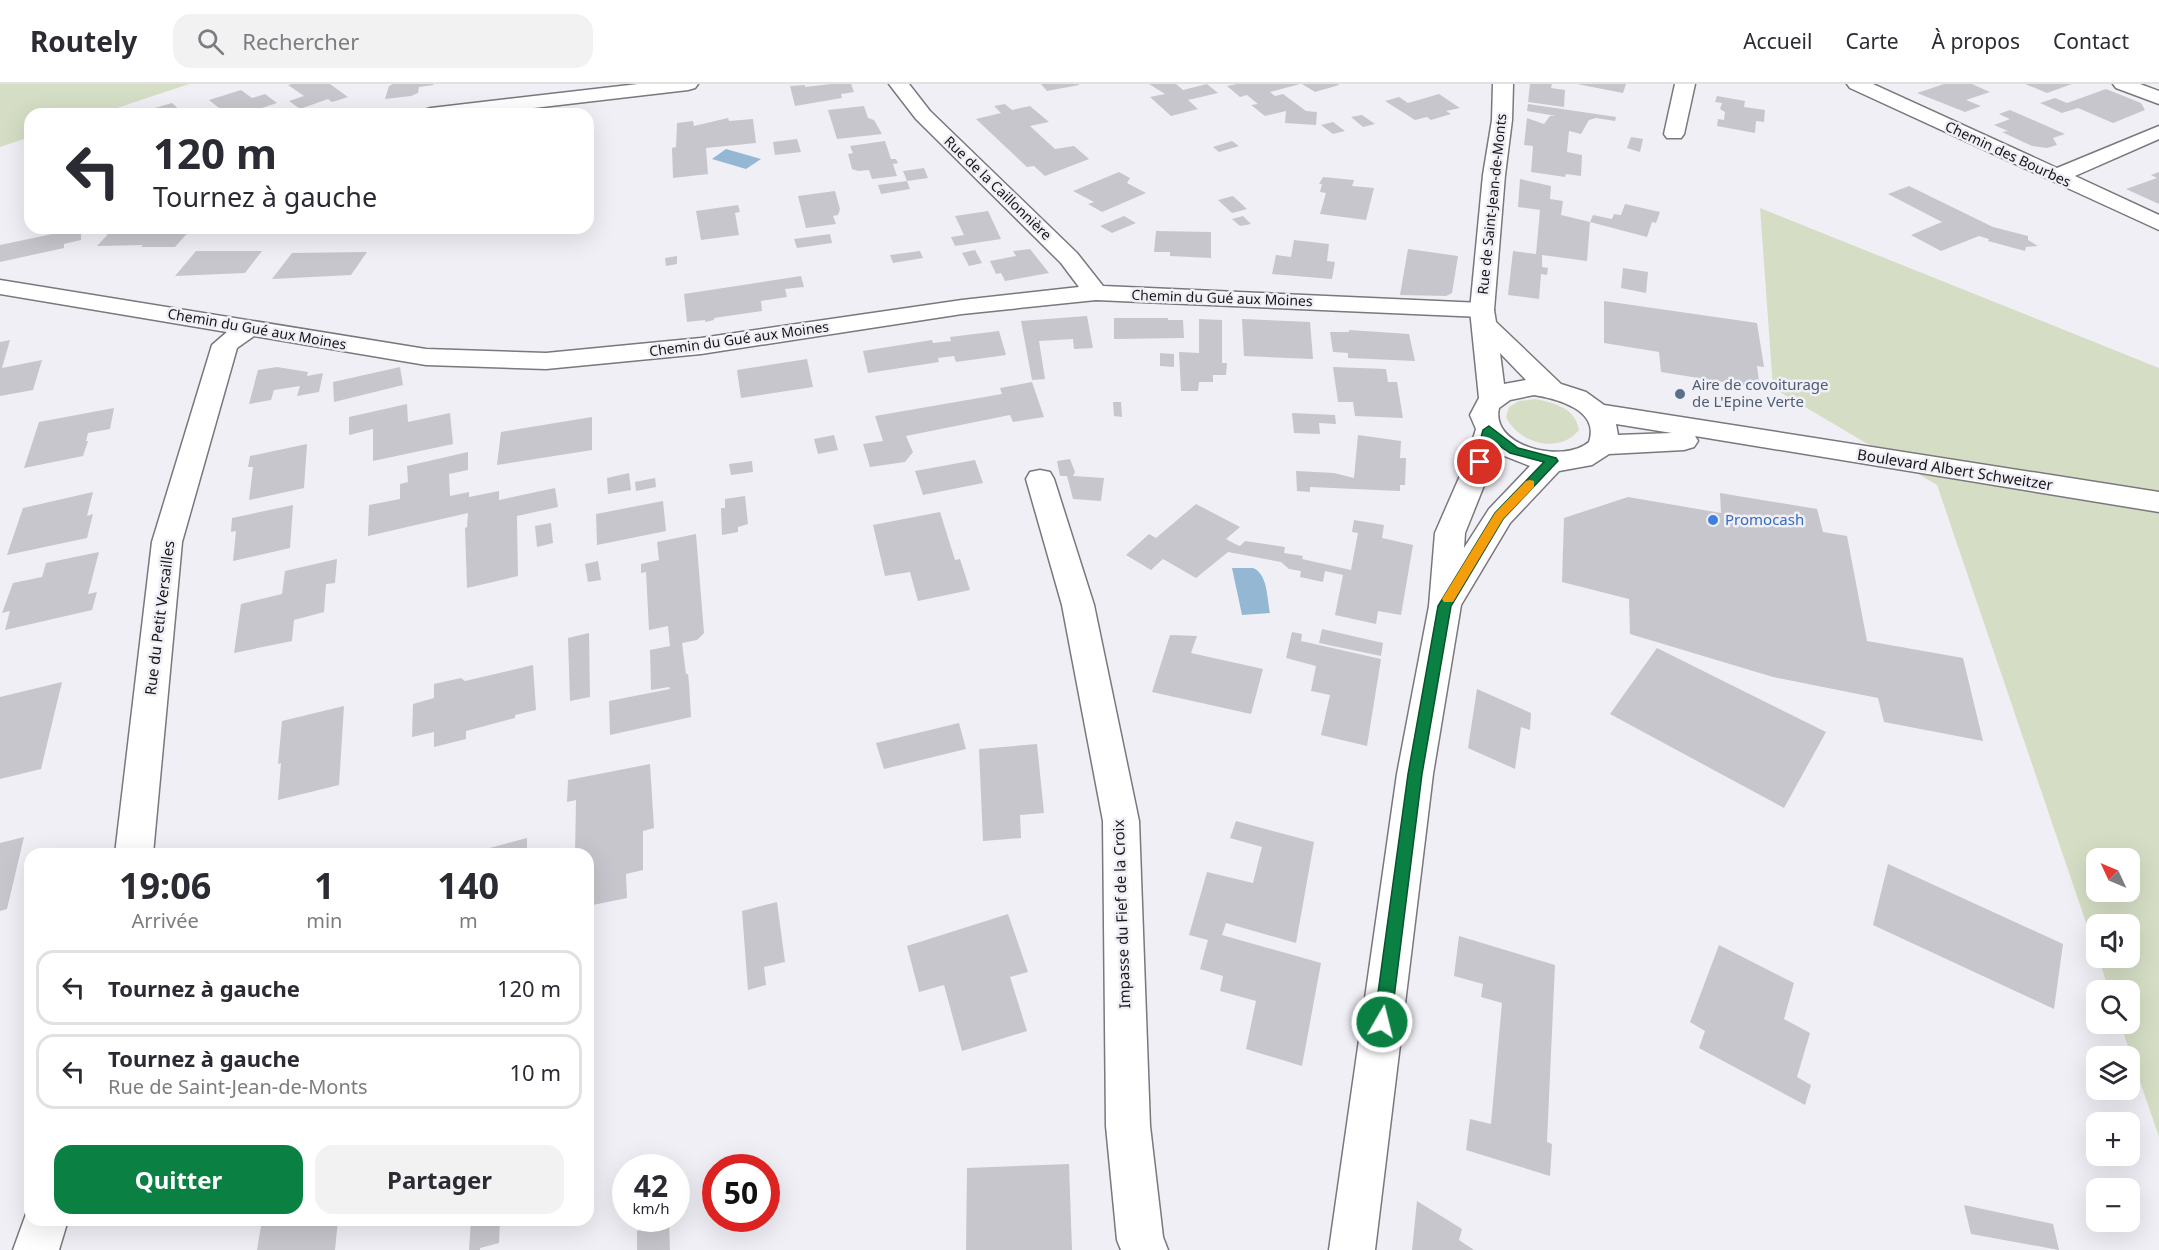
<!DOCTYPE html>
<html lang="fr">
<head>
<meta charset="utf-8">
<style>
	:root { --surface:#fff; --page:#f2f2f3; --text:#2b2b33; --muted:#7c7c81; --line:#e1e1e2; --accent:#0b8043 }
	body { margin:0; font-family:"Noto Sans",sans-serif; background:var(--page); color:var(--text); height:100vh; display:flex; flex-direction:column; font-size:22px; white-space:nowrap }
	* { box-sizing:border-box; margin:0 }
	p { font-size:20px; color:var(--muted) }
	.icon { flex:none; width:33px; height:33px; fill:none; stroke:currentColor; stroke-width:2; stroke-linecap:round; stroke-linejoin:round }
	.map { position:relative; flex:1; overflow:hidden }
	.panel { position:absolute; left:24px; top:764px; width:570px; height:378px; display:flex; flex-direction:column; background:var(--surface); border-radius:18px; box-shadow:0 6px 24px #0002 }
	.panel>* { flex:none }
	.top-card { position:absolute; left:24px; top:24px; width:570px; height:126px; border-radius:18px; box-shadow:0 6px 24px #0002; background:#fff; color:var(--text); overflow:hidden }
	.needle { width:39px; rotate:314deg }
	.buttons { position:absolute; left:2086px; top:764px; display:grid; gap:12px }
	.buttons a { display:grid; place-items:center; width:54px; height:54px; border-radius:12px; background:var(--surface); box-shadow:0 6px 24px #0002; font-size:30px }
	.speed { position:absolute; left:612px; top:1070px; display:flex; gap:12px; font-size:30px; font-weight:700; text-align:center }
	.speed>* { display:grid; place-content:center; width:78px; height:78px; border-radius:50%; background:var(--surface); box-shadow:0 6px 24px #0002; line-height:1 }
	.speed small { font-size:15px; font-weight:400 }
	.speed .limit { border:9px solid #d22; background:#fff; color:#111 }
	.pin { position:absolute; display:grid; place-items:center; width:51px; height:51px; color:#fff; margin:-26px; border:3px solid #fff; border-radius:50%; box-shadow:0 2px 6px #0007 }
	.me { position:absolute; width:66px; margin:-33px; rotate:8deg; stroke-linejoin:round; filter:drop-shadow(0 0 4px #0008) }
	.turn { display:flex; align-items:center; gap:21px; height:126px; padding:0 30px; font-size:27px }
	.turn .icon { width:78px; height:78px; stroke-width:2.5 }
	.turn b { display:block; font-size:42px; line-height:51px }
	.eta { display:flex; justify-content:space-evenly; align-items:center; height:102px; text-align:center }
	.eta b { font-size:36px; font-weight:700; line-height:42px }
	.action { display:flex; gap:12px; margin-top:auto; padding:12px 30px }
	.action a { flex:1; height:69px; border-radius:18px; background:var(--accent); color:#fff; font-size:24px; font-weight:700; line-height:69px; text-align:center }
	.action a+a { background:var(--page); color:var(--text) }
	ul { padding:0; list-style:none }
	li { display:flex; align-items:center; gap:18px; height:75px; margin:0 12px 9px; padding:0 18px; border:3px solid var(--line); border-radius:18px }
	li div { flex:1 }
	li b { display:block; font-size:22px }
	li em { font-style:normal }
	header { display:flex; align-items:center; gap:36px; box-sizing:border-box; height:84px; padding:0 30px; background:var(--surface); border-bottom:2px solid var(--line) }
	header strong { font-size:28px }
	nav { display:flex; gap:33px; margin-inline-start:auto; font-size:21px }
	.search { width:420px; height:54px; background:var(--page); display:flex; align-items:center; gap:15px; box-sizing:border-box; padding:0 21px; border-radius:18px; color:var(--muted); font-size:22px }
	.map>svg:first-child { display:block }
</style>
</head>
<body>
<header>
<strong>Routely</strong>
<div class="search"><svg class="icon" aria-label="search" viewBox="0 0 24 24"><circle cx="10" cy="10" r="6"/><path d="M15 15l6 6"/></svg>Rechercher</div>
<nav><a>Accueil</a><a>Carte</a><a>À propos</a><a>Contact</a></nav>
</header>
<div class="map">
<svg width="2159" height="1166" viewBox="0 0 2159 1166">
	<rect width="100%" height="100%" fill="#f0eff6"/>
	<g fill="#d5dec5" fill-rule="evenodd">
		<polygon points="0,0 189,0 99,30 30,30 30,53 0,63"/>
		<path d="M1760 124 2159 284V1053L2120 939H2130V906H2109L2098 873H2130V840H2097V871L1937 401 1773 304ZM2097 774H2130V807H2097Z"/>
		<path d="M1535 315C1555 319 1575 324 1579 346 1559 371 1518 359 1506 333L1509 323 1519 317Z"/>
	</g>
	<g fill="#94b7d3">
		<polygon points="726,65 761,75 746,85 712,75"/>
		<path d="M1253 484C1268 490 1267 515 1270 529L1242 531 1232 484Z"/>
	</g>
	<g fill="#c7c6cc">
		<polygon points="292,0 330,0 348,13 332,18 328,15 300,25 289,17 304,12 288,1"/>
		<polygon points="393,0 433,0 434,1 419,3 418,9 411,12 385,15 389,2"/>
		<polygon points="831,0 851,0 854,8 841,10 842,14 795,22 790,2 805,1 805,3"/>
		<polygon points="1041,0 1079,0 1079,1 1047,7"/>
		<polygon points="1149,0 1176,0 1183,6 1207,0 1218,9 1188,16 1198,25 1171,32 1150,13 1165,10"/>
		<polygon points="1237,0 1300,0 1270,8 1275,12 1283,10 1306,27 1317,28 1316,41 1285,39 1286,27 1265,32 1251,21 1258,20 1247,11 1240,13 1227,2"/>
		<polygon points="1302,0 1338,0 1339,1 1315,8"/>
		<polygon points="1530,0 1552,0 1551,4 1565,6 1564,23 1528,18"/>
		<polygon points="1577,0 1626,0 1623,9"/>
		<polygon points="1944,0 1972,0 1990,8 1966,16 1981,22 1965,28 1917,9"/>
		<polygon points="2025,0 2072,0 2047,9"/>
		<polygon points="2106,5 2141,19 2145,26 2113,39 2078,24 2062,29 2040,19 2055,14 2067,19"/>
		<polygon points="241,6 252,14 265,10 277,19 243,30 212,30 208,27 219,24 209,16"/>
		<polygon points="1439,10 1460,24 1446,27 1451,30 1431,36 1427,33 1415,36 1385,17 1399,13 1408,19"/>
		<polygon points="1717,12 1745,17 1744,23 1765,26 1764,38 1756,37 1755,49 1717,42 1718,35 1724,36 1725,28 1720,25 1722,19 1715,18"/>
		<polygon points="172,19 184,30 138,30 137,29"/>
		<polygon points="1005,20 1012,26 1030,22 1049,38 1030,42 1055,65 1074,62 1089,75 1045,92 1034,82 1027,83 976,35 1001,29 994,22"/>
		<polygon points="1528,20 1616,33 1615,37 1596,34 1589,36 1581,50 1569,47 1567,68 1582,71 1581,92 1566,90 1565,93 1531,88 1533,62 1524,61 1527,34 1544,40 1550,32 1556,32 1527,27"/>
		<polygon points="864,22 868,34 874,36 882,50 837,55 828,26"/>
		<polygon points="2010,26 2065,50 2053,54 2057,61 2047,64 2032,62 2002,48 2008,47 1994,41 2010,35 1999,30"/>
		<polygon points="1362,31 1375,40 1363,43 1351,33"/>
		<polygon points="728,34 729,37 753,35 756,59 706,64 708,90 673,94 672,64 676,63 677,39 693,37 694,42"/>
		<polygon points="1333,38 1345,47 1333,50 1321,41"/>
		<polygon points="1631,53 1643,55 1640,68 1627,64"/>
		<polygon points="797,55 801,68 775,71 773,58"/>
		<polygon points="885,57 891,75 896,75 898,79 893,80 897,92 872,95 869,86 858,87 852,85 848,70 853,69 850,62"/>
		<polygon points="1232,57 1239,62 1219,68 1213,63"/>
		<polygon points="924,84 928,94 907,97 903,87"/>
		<polygon points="1119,88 1130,94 1127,99 1146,109 1102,128 1088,120 1094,118 1073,107"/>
		<polygon points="2159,88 2159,120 2126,105 2157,94 2151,91"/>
		<polygon points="1323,93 1354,96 1352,102 1374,104 1366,136 1320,130 1326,109 1320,108 1322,100 1319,100"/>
		<polygon points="1520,95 1551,102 1550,115 1563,117 1561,131 1590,138 1593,131 1612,135 1614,130 1621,131 1625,120 1660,128 1656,139 1652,138 1647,153 1590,138 1587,177 1542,171 1542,183 1548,184 1547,191 1541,190 1539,215 1508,211 1513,167 1536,170 1540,126 1518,123"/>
		<polygon points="907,97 910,105 881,110 878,101"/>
		<polygon points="1909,102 1993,143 2028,152 2028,156 2038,162 2026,163 2025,167 1988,157 1989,155 1979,152 1941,167 1911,151 1942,138 1888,110"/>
		<polygon points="835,107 840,125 838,131 833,132 836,140 806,144 798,112"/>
		<polygon points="1233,112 1247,125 1232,129 1218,116"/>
		<polygon points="738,121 740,128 735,129 739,151 701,156 696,127"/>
		<polygon points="988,127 1001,155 955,162 951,153 964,151 955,132"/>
		<polygon points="1124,132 1136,139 1112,149 1100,142"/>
		<polygon points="1243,132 1251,140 1240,142 1232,135"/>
		<polygon points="81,144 81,156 64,160 64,164 0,178 0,161"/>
		<polygon points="96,144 114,144 111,147 124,147 127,144 192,144 175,163 141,163 143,161 97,162 109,149 90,149"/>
		<polygon points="1156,147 1211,148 1211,174 1170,172 1170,168 1154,168"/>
		<polygon points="830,150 832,159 797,164 794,155"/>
		<polygon points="1294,156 1329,160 1327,177 1335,178 1332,195 1272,190 1276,171 1291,173"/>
		<polygon points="1030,165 1049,189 1005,197 1001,189 996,190 990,177 1016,172 1013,167"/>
		<polygon points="1408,165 1458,172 1452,209 1446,212 1400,211"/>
		<polygon points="975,166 982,179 969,182 962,169"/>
		<polygon points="196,167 262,167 245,189 175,192"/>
		<polygon points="920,167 923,174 893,179 890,171"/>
		<polygon points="367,168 351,191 272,195 292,169"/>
		<polygon points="677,172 677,180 666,182 665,174"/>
		<polygon points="1623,184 1648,188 1646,209 1621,204"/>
		<polygon points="801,192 804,203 785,205 787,213 761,217 762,227 714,234 714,236 705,238 705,236 687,238 684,210"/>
		<polygon points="1604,217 1757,239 1764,283 1757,282 1760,304 1661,288 1659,268 1604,259"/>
		<polygon points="1087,232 1093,264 1074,265 1073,255 1039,257 1045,295 1032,296 1021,237"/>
		<polygon points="1114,234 1168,234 1168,236 1183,236 1184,254 1114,255"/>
		<polygon points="1199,235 1222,236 1222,279 1227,279 1226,291 1213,291 1213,298 1199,298 1198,307 1181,307 1179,268 1199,269"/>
		<polygon points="1242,235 1310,238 1313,275 1244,272"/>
		<polygon points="1349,246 1409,250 1415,277 1348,274 1348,269 1333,268 1330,248 1349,248"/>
		<polygon points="999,247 1006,271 956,278 954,272 938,274 939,278 868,289 863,267 932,256 933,259 951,257 950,253"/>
		<polygon points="10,256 2,284 42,276 33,306 0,312 0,258"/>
		<polygon points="1160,269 1174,270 1174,283 1160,282"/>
		<polygon points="807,275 813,303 741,314 737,286"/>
		<polygon points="277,283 308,288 307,292 323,289 319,308 297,312 300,302 274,306 271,316 249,320 258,286"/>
		<polygon points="400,283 403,301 334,318 333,298"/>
		<polygon points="1333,283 1386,285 1388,298 1397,298 1403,334 1355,332 1353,318 1338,318"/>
		<polygon points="1032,298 1044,333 1013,338 1010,331 906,352 913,368 905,378 870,383 863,360 883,357 875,332 1002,310 1000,304"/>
		<polygon points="1113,318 1121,318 1122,333 1114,332"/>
		<polygon points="407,320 408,338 450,329 453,360 373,377 373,345 349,351 349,333"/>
		<polygon points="114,324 110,345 88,349 86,357 88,357 83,372 24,384 39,338"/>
		<polygon points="1292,329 1335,331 1336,340 1319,339 1320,350 1294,349"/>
		<polygon points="592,333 592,366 497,381 501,348"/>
		<polygon points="834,351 838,366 818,370 814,355"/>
		<polygon points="1358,351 1401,357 1400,374 1406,374 1405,401 1400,401 1400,407 1310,403 1310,408 1297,407 1296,387 1334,389 1354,394"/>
		<polygon points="307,360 304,404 249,416 253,383 248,383 250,372"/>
		<polygon points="468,368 468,386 449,390 450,412 469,408 469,413 499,407 499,416 555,404 558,423 517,432 518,492 467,504 465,444 467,443 468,429 368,452 369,421 400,415 400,400 408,398 407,382"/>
		<polygon points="1070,375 1075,388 1073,392 1104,394 1101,417 1073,415 1067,392 1060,392 1057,377"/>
		<polygon points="975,376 983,399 923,411 915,387"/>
		<polygon points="752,377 753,388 731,391 729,380"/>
		<polygon points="629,389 631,406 608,410 607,394"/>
		<polygon points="655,394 656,403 636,407 635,398"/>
		<polygon points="93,408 87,432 93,430 87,454 7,471 23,424"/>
		<polygon points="1720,409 1817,425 1823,448 1847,452 1867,557 1963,574 1983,657 1884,638 1878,614 1773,593 1630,550 1629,515 1562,498 1564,434 1628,413 1721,429"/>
		<polygon points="745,412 748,440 738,443 738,448 722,451 721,424 725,424 725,415"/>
		<polygon points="663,417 666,447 597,461 596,430"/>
		<polygon points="1196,420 1240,443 1226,455 1235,460 1240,462 1245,457 1285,463 1284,469 1303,472 1302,475 1351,486 1358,449 1352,448 1354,436 1384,441 1382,454 1413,461 1401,531 1378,527 1376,540 1335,531 1343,491 1325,487 1323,498 1300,493 1301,487 1289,485 1281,478 1228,468 1196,494 1163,475 1151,486 1126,471 1149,450 1156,454"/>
		<polygon points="293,421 290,464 233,477 236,447 231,448 232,434"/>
		<polygon points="940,428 955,476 960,475 970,506 918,517 910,488 885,492 873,441"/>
		<polygon points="551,439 553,459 537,463 535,442"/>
		<polygon points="696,450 704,549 697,556 682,559 686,590 688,590 689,599 691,633 610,651 609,617 670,605 669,603 651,606 650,566 670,562 668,542 649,546 646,488 641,489 641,480 659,476 657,458"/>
		<polygon points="99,468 88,510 97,508 92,526 5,546 10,527 2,529 13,499 42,493 46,479"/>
		<polygon points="337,475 335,499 326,500 324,528 294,536 292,557 234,569 241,520 282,510 285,487"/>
		<polygon points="598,477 601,496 588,498 585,480"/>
		<polygon points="1322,545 1383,559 1381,572 1319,559"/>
		<polygon points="1292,548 1302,550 1301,557 1381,575 1367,662 1321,651 1330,611 1311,607 1316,582 1286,574"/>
		<polygon points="589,549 590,613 570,617 568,554"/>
		<polygon points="1170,551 1197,552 1191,569 1263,585 1251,630 1152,608"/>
		<polygon points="1657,564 1826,648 1784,724 1610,630"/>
		<polygon points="533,581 536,626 515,631 515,634 466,647 466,655 434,663 434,648 412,653 413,620 434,614 434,600 461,594 465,597"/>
		<polygon points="62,598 41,685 0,695 0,613"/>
		<polygon points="1477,605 1531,629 1530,646 1521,643 1515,685 1468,664"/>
		<polygon points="344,622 339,701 278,716 281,679 278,680 282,637"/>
		<polygon points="959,639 966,665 884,685 876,659"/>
		<polygon points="1037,660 1044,729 1020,731 1021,754 983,757 979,665"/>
		<polygon points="650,680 654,744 643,747 643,786 626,790 627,814 588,822 588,770 575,770 576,716 567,718 568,696"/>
		<polygon points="1236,737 1314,758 1296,859 1226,839 1222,851 1321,879 1302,982 1246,965 1256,917 1220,907 1223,892 1200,885 1208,856 1189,851 1207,788 1253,799 1262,763 1230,754"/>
		<polygon points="24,753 7,825 0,827 0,759"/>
		<polygon points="527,754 527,770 482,770 482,766"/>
		<polygon points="1888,780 2063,860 2054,925 1873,841"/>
		<polygon points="777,818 785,878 764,883 766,901 748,906 742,827"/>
		<polygon points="1008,830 1028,888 1010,893 1027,947 962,967 944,901 919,908 907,862"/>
		<polygon points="1459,852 1555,881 1547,1058 1552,1060 1550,1092 1466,1066 1470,1035 1491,1040 1502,919 1481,913 1483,900 1454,892"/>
		<polygon points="1719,861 1794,899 1784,935 1810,949 1797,993 1811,1001 1805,1021 1699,964 1705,947 1690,938"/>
		<polygon points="1069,1080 1072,1166 966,1166 967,1084"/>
		<polygon points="1417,1117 1462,1145 1459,1156 1474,1166 1412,1166"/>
		<polygon points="1964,1121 2053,1140 2059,1166 1971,1150"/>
		<polygon points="262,1136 338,1136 335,1166 257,1166"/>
		<polygon points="471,1136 500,1136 499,1159 480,1164 480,1166 469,1166"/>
		<polygon points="669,1136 670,1166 637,1166 637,1147"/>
	</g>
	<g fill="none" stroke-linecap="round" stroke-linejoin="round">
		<defs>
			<g id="minor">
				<polygon points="638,0 698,0 695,4 688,6 482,30 421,30 424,26 431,24"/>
				<polygon points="889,0 909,0 930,27 1077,169 1103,202 1482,219 1491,221 1494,226 1491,231 1482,233 1096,216 962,230 701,270 546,285 426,281 254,252 237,264 182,458 153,770 115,770 152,458 212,261 227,248 0,210 0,196 426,265 546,269 701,254 962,216 1079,203 1061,179 916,35"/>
				<polygon points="1675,0 1695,0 1684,50 1681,54 1667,54 1664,50"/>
				<polygon points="1847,0 1873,0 2057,84 2159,42 2159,55 2075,92 2159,131 2159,146 1850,4"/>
				<polygon points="2113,0 2140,0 2159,7 2159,20 2116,4"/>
				<polygon points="1040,386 1050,388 1054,395 1094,521 1139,737 1150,1042 1163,1153 1168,1166 1121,1166 1117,1156 1106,1042 1103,737 1062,521 1026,395 1030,388"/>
				<polygon points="30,1119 30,1136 68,1136 59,1166 13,1166"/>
			</g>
			<path id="major" d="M1493 0H1513L1512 36 1505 91 1494 226 1496 238 1561 300 1586 308 1604 321 2159 408V428L1695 352 1698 357 1694 363 1684 366 1609 370 1592 381 1559 387 1510 439 1461 521 1433 690 1375 1166H1329L1397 690 1429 522 1435 449 1466 378 1476 345 1470 331 1479 314 1470 226 1483 91 1492 36ZM1500 269 1526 296 1504 300ZM1534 311C1558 315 1600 326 1589 358 1564 380 1490 363 1499 324L1510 316ZM1616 340 1672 349 1618 351ZM1497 369 1530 382 1489 425 1464 464 1465 449Z"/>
		</defs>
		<use href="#minor" stroke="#78787d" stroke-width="3"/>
		<use href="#major" stroke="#78787d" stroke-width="3"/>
		<use href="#minor" fill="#fff" fill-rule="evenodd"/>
		<use href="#major" fill="#fff" fill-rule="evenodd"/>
	</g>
	<polygon fill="#0b8043" stroke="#07532c" stroke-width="1.5" points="1489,342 1518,364 1556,374 1558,377 1503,435 1451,522 1422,690 1391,938 1388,943 1382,946 1376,943 1374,938 1408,690 1438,522 1495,429 1544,378 1510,369 1491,356 1484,381 1475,381 1474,378 1483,346"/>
	<polygon fill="#f59e0b" points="1530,396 1534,397 1534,403 1503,435 1453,518 1444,518 1442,515 1495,429 1526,397"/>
	<circle fill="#5c6f8a" stroke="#f0eff6" stroke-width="2" cx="1680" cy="310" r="6"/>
	<circle fill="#3f7fe0" stroke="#f0eff6" stroke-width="2" cx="1713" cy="436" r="6"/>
	<g text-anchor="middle" stroke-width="5" stroke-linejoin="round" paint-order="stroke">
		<g font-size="14" fill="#171719" stroke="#f0eff6">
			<text transform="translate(2008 70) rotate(25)" y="5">Chemin des Bourbes</text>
			<text transform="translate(998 104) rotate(44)" y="5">Rue de la Caillonnière</text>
			<text transform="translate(1492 120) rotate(-84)" y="5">Rue de Saint-Jean-de-Monts</text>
			<text transform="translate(1222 214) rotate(2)" y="5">Chemin du Gué aux Moines</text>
			<text transform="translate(257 245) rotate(10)" y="5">Chemin du Gué aux Moines</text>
			<text transform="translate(739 255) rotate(-8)" y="5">Chemin du Gué aux Moines</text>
		</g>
		<g font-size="15" fill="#4e5e75" stroke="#f0eff6" text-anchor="start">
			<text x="1692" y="306">Aire de covoiturage<tspan x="1692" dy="17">de L'Epine Verte</tspan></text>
		</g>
		<g font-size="15" fill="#171719" stroke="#f0eff6">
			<text transform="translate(1955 386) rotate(9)" y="5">Boulevard Albert Schweitzer</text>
			<text transform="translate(160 534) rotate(-83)" y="5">Rue du Petit Versailles</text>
			<text transform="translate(1122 830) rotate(-92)" y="5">Impasse du Fief de la Croix</text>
		</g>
		<g font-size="15" fill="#366cbe" stroke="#f0eff6" text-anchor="start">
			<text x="1725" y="441">Promocash</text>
		</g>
	</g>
</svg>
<div class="buttons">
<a><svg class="needle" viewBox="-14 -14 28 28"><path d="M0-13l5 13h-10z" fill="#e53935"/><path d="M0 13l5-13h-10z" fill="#7c7c81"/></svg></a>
<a><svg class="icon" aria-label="sound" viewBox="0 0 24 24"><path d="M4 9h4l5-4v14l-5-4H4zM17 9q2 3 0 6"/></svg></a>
<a><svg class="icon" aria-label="search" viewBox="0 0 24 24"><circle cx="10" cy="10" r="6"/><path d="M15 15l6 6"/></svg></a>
<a><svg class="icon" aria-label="layers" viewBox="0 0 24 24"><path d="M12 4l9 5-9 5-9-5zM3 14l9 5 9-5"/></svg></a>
<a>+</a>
<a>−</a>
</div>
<div class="speed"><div>42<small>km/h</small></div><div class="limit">50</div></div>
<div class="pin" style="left:1480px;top:378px;background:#d93025"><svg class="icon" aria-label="arrive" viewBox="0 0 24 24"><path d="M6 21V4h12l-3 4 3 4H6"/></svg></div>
<svg class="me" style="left:1382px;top:938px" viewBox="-20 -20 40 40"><circle r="17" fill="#0b8043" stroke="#fff" stroke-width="3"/><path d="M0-11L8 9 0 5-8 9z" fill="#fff"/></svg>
<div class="top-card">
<div class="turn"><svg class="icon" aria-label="left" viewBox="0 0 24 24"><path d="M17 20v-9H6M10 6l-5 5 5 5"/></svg><div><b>120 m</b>Tournez à gauche</div></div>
</div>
<section class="panel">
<div class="eta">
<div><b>19:06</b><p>Arrivée</p></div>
<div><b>1</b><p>min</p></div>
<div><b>140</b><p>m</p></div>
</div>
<ul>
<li><svg class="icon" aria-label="left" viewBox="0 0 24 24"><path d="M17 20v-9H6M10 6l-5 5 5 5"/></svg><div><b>Tournez à gauche</b></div><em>120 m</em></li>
<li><svg class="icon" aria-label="left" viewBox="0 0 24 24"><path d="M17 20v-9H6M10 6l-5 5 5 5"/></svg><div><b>Tournez à gauche</b><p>Rue de Saint-Jean-de-Monts</p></div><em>10 m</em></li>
</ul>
<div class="action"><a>Quitter</a><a>Partager</a></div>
</section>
</div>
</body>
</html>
